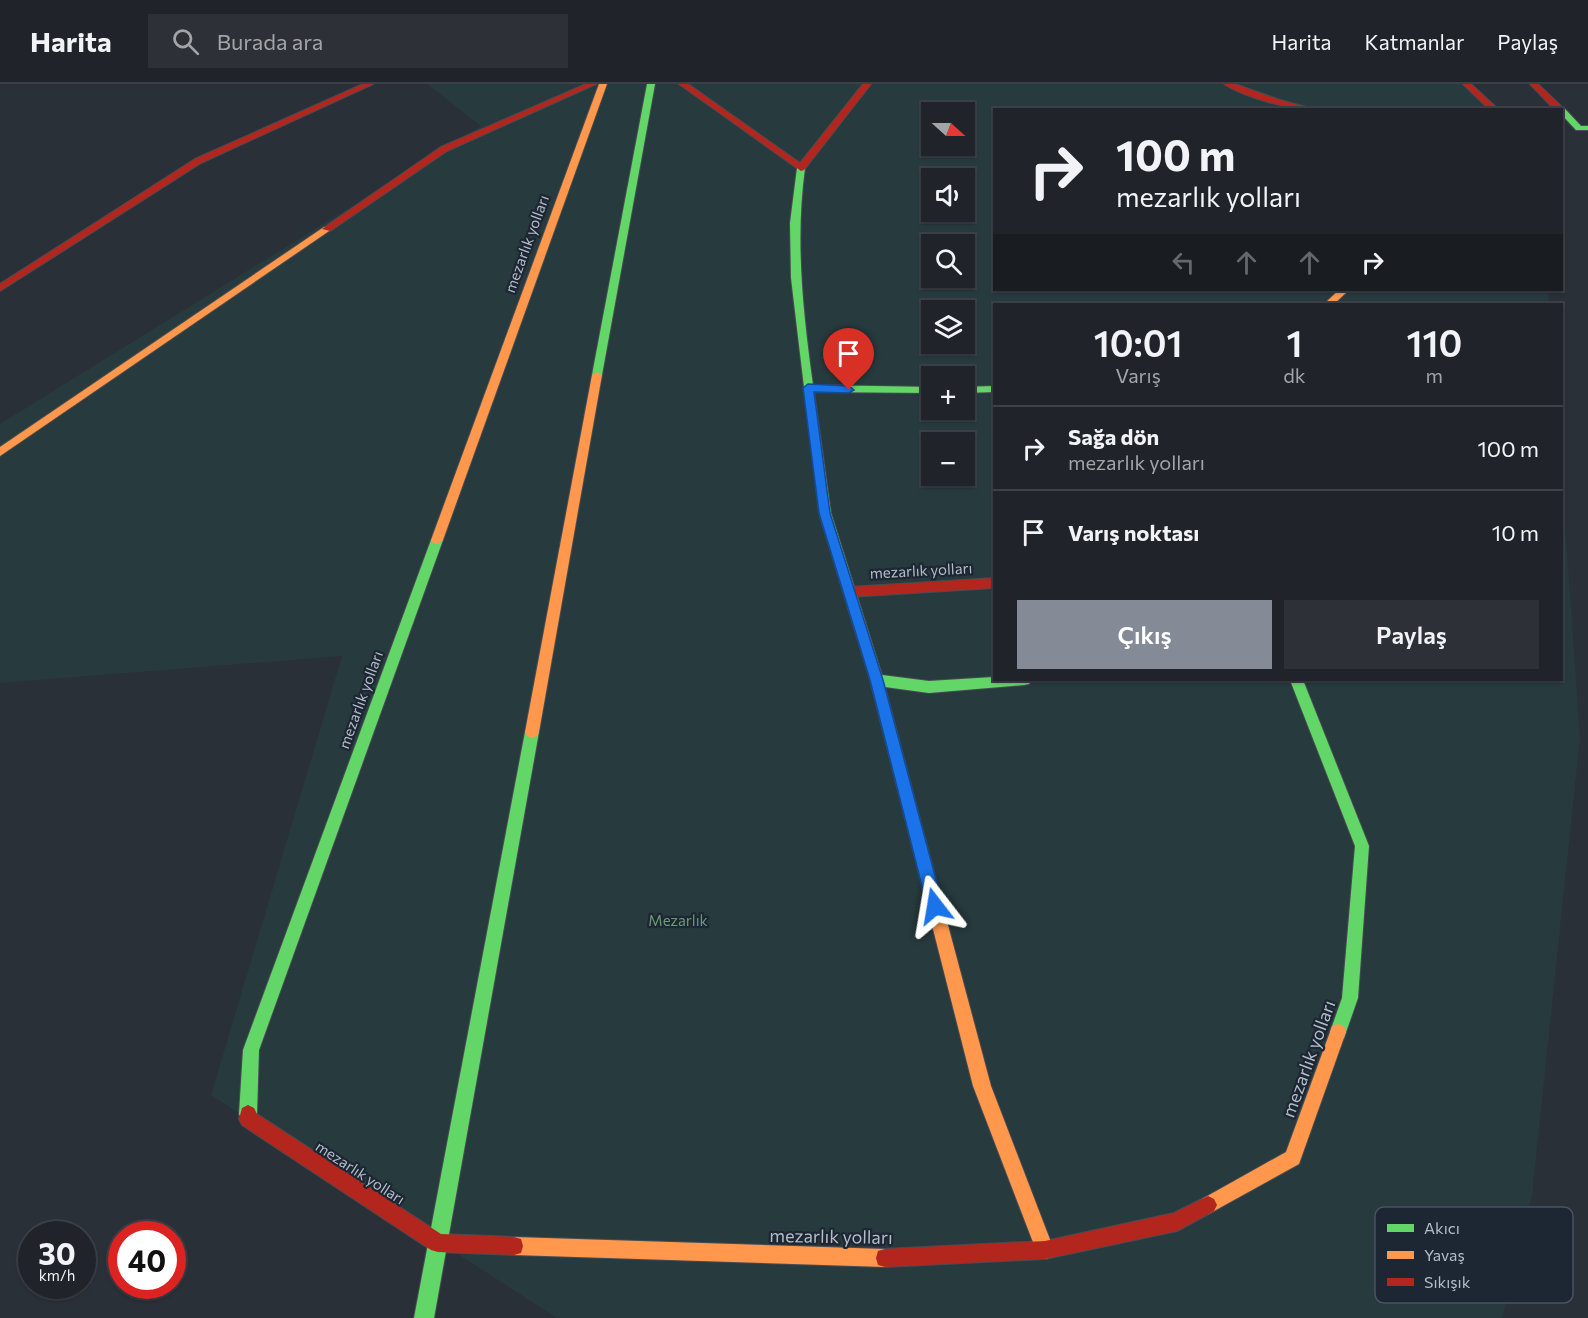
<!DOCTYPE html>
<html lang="tr">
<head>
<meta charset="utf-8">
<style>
	:root { --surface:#20242a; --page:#2d3036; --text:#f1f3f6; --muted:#a2a4a8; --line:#3d4147; --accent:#848b96 }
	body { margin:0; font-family:Commissioner,sans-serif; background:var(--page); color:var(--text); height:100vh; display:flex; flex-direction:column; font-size:22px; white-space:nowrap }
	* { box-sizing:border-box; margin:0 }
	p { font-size:20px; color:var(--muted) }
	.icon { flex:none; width:33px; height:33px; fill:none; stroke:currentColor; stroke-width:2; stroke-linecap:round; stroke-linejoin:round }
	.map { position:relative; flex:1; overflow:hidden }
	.details { position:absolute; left:993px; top:219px; width:570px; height:378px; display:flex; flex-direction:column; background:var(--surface); border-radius:0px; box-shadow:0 2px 4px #0004,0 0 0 2px var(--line) }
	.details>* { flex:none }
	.banner { position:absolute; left:993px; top:24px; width:570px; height:183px; border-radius:0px; box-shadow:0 2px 4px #0004,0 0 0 2px var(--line); background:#20242a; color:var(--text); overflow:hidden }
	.needle { width:39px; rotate:111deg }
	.controls { position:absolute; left:921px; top:18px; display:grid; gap:12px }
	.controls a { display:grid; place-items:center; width:54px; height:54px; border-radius:0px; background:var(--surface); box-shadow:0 2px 4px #0004,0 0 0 2px var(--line); font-size:30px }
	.speed { position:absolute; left:18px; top:1137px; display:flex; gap:12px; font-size:30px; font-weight:700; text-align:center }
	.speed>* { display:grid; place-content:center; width:78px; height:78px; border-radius:50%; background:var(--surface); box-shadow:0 2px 4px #0004,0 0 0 2px var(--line); line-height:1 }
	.speed small { font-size:15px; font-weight:400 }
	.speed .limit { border:9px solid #d22; background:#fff; color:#111 }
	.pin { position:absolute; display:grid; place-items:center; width:51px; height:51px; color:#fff; margin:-62px -26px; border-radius:50% 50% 50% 0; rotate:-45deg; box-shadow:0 0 6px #0007 }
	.pin .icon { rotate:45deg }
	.me { position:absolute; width:66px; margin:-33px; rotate:346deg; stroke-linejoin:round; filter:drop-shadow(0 0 4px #0008) }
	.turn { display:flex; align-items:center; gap:21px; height:126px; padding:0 24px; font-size:27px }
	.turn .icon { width:78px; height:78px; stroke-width:2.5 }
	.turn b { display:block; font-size:42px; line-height:51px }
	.lanes { display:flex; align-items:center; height:57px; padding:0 24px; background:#0003; justify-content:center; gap:30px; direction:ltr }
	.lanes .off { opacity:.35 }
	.eta { display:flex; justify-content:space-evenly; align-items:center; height:102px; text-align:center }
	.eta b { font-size:36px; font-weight:600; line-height:42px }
	.action { display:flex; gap:12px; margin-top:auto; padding:12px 24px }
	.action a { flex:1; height:69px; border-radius:0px; background:var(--accent); color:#fff; font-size:24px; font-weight:600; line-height:69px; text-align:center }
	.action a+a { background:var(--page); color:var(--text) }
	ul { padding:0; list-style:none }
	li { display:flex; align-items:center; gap:18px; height:84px; padding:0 24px; border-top:2px solid var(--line) }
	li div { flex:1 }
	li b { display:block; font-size:22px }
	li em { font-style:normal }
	header { display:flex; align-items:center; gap:36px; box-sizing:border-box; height:84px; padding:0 30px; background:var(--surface); border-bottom:2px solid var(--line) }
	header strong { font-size:28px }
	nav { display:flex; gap:33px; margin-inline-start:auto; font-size:21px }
	.search { width:420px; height:54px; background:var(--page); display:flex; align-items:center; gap:15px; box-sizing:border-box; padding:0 21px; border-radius:0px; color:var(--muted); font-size:22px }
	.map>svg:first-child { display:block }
</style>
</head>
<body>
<header>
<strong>Harita</strong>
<div class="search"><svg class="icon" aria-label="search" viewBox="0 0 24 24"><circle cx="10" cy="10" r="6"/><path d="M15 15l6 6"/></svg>Burada ara</div>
<nav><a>Harita</a><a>Katmanlar</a><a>Paylaş</a></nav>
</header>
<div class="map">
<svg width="1588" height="1234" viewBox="0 0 1588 1234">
	<rect width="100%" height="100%" fill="#2a3038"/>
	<path fill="#273a3e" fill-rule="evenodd" d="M427 0H1463L1502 25 994 26V206H1548L1549 220H994V596H1562V398L1580 654 1532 1111 1502 1234H557L211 1011 342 572 0 599V340L481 42ZM932 28H964V62H932ZM932 94H964V128H932ZM932 160H964V194H932ZM932 226H964V260H932ZM932 292H964V326H932ZM932 358H964V392H932Z"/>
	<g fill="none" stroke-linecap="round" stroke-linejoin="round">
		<defs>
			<g id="fast">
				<polygon points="647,0 655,0 602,291 597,294 592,291"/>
				<polygon points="1559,25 1565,25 1581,42 1588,42 1588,46 1576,46 1562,31 1562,26"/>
				<path d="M801 81 805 84C795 157 803 228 813 301L932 303V309L814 308 831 429 882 591 929 597 994 593V596H1031L1029 600 1024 601 929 609 885 603 949 845 947 850 941 853 935 850 933 845 870 596 819 429 791 194 790 139 797 84Z"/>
				<polygon points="994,302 994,308 964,309 964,303"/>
				<polygon points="437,452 443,456 259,966 257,1030 254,1036 248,1039 242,1036 239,1030 243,966 431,456"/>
				<polygon points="1290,596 1303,596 1369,762 1358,914 1344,954 1338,956 1332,954 1330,948 1342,914 1355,762"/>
				<polygon points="532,642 537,644 539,648 434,1234 414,1234 525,648 527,644"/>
			</g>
			<g id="slow">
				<polygon points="599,0 607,0 443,456 437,460 433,459 431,456"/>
				<polygon points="324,143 332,145 0,372 0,363"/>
				<polygon points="1339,206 1349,206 1334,220 1324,220"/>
				<polygon points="597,288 602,291 539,648 537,652 532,654 527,652 525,648 592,291"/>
				<polygon points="941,837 947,840 949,845 991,1002 1054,1166 1052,1173 1045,1175 1038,1173 1036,1166 973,1002 933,845 935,840"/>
				<polygon points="1338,940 1344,942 1346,948 1299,1080 1214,1127 1208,1130 1202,1127 1199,1121 1202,1115 1286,1068 1330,948 1332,942"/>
				<polygon points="514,1153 885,1165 892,1167 894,1174 892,1181 885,1183 514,1171 507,1169 505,1162 507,1155"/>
			</g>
			<g id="jam">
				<polygon points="363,0 373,0 201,79 0,207 0,200 195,75"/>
				<polygon points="586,0 596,0 447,67 330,147 322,145 441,63"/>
				<polygon points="679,0 688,0 800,79 863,0 871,0 804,86 801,87"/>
				<path d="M1224 0H1235L1280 16 1317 26C1292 26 1245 14 1224 0Z"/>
				<polygon points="1463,0 1471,0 1499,26 1490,26"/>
				<polygon points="1530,0 1538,0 1563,24 1563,28 1562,26 1555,26"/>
				<polygon points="994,494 994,504 849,513 843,508 849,503"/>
				<polygon points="248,1021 254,1024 257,1030 441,1150 514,1153 521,1155 523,1162 521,1169 514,1171 438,1168 431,1166 242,1041 239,1035 242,1024"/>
				<polygon points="1208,1112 1214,1115 1217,1121 1214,1127 1177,1147 1045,1175 885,1183 878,1181 876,1174 878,1167 885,1165 1045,1157 1174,1129"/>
			</g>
		</defs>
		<use href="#fast" stroke="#484c53" stroke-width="2"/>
		<use href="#slow" stroke="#484c53" stroke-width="2"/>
		<use href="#jam" stroke="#484c53" stroke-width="2"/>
		<use href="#fast" fill="#63d668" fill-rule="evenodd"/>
		<use href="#slow" fill="#ff974d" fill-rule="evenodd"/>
		<use href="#jam" fill="#b3261e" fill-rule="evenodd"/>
	</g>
	<polygon fill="#1a73e8" stroke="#114b97" stroke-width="1.5" points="808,300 849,302 854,306 849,309 814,308 830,429 883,596 943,822 941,827 935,829 930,827 927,822 870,596 819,429 803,304"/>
	<g text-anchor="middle" stroke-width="4.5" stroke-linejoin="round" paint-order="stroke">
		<g font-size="15" fill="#b4bcc9" stroke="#1d2633">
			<text transform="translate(527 160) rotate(-70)" y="5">mezarlık yolları</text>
			<text transform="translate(921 487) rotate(-3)" y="5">mezarlık yolları</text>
			<text transform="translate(361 616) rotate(-70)" y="5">mezarlık yolları</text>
			<text transform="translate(360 1089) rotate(33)" y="5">mezarlık yolları</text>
		</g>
		<g font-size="15" fill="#6b9a76" stroke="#1d2633">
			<text x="678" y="842">Mezarlık</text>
		</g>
		<g font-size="18" fill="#b4bcc9" stroke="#1d2633">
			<text transform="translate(1309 975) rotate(-70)" y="6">mezarlık yolları</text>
			<text transform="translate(831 1153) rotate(1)" y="6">mezarlık yolları</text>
		</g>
	</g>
	<rect x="1375" y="1123" width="198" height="96" rx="9" fill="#1d2633" stroke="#4a5360" stroke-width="1.5"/>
	<rect x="1387" y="1140" width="27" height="8" fill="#63d668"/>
	<rect x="1387" y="1167" width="27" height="8" fill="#ff974d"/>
	<rect x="1387" y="1194" width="27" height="8" fill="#b3261e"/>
	<g font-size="16" fill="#b4bcc9">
		<text x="1424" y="1150">Akıcı</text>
		<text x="1424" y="1177">Yavaş</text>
		<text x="1424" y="1204">Sıkışık</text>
	</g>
</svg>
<div class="controls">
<a><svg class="needle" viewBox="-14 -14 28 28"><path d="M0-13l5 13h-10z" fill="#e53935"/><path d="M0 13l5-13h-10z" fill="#a2a4a8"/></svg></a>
<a><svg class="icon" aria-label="sound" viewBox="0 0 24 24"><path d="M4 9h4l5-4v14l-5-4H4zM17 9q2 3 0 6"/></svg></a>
<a><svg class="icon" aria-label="search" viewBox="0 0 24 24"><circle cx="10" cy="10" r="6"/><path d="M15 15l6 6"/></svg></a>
<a><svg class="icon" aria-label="layers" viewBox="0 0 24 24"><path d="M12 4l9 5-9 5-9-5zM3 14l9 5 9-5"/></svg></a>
<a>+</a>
<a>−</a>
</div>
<div class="speed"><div>30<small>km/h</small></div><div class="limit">40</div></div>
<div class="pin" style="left:849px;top:306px;background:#d93025"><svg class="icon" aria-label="arrive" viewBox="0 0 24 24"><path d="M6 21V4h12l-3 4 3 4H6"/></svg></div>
<svg class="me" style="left:935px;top:822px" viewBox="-20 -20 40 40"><path d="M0-17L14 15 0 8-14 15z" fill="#1a73e8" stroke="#fff" stroke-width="4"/></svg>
<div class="banner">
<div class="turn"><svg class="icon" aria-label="right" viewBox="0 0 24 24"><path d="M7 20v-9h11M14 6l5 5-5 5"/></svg><div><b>100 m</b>mezarlık yolları</div></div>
<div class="lanes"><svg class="icon off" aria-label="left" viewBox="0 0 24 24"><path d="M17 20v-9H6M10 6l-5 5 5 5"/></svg><svg class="icon off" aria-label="ahead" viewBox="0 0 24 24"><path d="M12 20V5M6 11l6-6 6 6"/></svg><svg class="icon off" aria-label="ahead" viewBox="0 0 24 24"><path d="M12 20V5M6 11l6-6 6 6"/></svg><svg class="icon" aria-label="right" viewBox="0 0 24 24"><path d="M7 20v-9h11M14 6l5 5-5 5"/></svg></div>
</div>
<section class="details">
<div class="eta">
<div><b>10:01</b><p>Varış</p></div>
<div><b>1</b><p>dk</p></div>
<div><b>110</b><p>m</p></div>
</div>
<ul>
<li><svg class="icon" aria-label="right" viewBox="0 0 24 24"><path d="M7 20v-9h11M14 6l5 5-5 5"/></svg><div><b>Sağa dön</b><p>mezarlık yolları</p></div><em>100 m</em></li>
<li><svg class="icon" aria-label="arrive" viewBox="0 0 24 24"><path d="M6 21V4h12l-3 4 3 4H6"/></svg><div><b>Varış noktası</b></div><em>10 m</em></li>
</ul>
<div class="action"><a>Çıkış</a><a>Paylaş</a></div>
</section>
</div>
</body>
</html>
